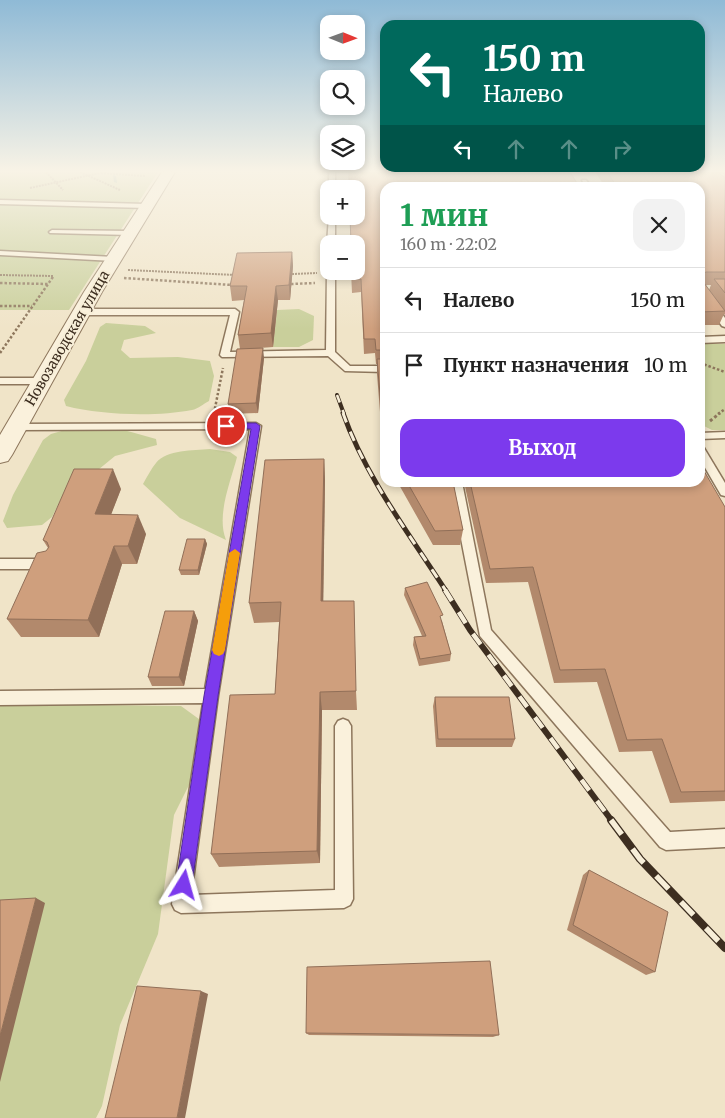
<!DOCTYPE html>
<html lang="ru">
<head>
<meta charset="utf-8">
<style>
	:root { --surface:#fff; --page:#f2f2f2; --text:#222; --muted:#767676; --line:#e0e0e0; --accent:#7c3aed }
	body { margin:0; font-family:Merriweather,serif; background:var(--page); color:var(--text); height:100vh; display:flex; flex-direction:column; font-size:19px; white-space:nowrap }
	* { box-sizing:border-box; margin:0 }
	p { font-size:16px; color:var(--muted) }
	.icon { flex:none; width:28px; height:28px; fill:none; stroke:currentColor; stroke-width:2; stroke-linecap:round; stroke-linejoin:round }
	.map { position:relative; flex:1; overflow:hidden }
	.drawer { position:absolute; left:380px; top:182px; width:325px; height:305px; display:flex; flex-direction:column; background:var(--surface); border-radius:15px; box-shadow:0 2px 8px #0003 }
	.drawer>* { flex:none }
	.banner { position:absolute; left:380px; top:20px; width:325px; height:152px; border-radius:15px; box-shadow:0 2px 8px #0003; background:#00695c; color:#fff; overflow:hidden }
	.needle { width:32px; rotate:91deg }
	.tools { position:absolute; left:320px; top:15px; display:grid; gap:10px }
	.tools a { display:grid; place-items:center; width:45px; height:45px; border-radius:10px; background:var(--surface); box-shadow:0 2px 8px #0003; font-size:25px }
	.pin { position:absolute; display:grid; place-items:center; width:42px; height:42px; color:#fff; margin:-21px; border:2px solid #fff; border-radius:50%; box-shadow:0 1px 5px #0007 }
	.me { position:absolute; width:55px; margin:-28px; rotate:8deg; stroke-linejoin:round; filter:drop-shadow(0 0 4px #0008) }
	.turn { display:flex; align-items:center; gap:18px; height:105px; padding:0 20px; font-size:22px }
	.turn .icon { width:65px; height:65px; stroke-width:2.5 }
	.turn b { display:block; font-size:35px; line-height:42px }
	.lanes { display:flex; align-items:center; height:48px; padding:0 20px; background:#0003; justify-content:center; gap:25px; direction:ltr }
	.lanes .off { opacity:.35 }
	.round { display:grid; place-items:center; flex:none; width:52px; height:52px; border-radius:15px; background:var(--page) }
	.overview { display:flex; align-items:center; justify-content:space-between; height:85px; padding:0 20px }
	h1 { font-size:30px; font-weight:700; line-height:38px; color:#1e9e55 }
	.cta { display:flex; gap:10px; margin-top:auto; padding:10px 20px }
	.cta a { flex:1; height:58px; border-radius:15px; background:var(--accent); color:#fff; font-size:20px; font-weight:700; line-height:58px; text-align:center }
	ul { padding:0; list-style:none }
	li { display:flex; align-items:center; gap:15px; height:65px; padding:0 20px; border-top:1px solid var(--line) }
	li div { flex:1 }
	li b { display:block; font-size:19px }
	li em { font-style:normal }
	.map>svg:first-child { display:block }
</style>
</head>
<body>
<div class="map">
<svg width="725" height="1118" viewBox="0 0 725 1118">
	<rect width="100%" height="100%" fill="#f0e4c8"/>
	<g fill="#c9cf9b">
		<polygon points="0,172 158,172 69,310 0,310"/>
		<polygon points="299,309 314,316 313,340 299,347 273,347 277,310"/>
		<path d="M106 323 145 326 156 333 124 340 121 350 130 358 178 357 210 361 214 376 209 401C203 404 198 409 192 410 156 417 101 415 66 406L64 400 86 361 100 327Z"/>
		<polygon points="700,344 725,344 725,430 712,430 700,424"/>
		<polygon points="72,428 124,430 156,439 157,445 115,456 60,501 52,517 42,525 7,528 3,521 13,495 43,440 51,434"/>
		<path d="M210 449 230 452 237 457C231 481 216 515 226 540L180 518 143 484C147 477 151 469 156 463 167 449 193 451 210 449Z"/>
		<polygon points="0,704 181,706 203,722 191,781 174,815 158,934 120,1025 102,1106 96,1118 0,1118"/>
	</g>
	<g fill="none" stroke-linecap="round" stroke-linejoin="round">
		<polygon fill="#6f938a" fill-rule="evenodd" points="113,175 116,176 117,183 114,182"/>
		<defs>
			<g id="service">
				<rect x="329" y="172" width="6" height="17"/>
				<polygon points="582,180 586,180 592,188 586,188"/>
				<polygon points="0,200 146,204 149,206 146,208 0,204"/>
				<polygon points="329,216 335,216 335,244 329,244 329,246 327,244"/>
				<polygon points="52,230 130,231 134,233 130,235 50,233 49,232"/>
				<polygon points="0,251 114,257 118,259 114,261 0,255"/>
				<polygon points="329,269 329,271 335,271 335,352 350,366 385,366 385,372 345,371 328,356 222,357 220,355 230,315 81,315 77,312 81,309 235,309 239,312 230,352 326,350 327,271"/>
				<polygon points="700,289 703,289 725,318 725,327 722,326 700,296"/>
				<polygon points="725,336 725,342 700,343 700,337"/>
				<polygon points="0,378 42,378 47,381 42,384 0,384"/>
				<polygon points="256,423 261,426 218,696 191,895 335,890 335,726 338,721 343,719 348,721 351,726 353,899 350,905 344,908 181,913 175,910 172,904 203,703 0,705 0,691 205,689 250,429 16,430 11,427 16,424"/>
				<polygon points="725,432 725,438 700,439 700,433"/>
				<polygon points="700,447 704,448 725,483 725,496 721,495 700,459"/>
				<polygon points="450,482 462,482 491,630 670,832 725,829 725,847 666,850 660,847 480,636"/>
				<polygon points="0,559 47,559 51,561 53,564 51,567 47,569 0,569"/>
			</g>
			<polygon id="tertiary" points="162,172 175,172 102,292 12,455 8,461 0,463 0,435 84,292"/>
		</defs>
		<use href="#service" stroke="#8d765c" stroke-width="3"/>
		<use href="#tertiary" stroke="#8d765c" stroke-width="2"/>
		<g stroke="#8d765c" stroke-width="2" stroke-dasharray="2 1" stroke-linecap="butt">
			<polyline points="46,172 63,190"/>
			<polyline points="80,172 120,190"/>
			<polyline points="101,173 145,176"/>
			<polyline points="30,188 104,172"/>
			<polyline points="128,270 235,275"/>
			<polyline points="292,274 317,273"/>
			<polyline points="0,275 53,276 52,278"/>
		</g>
		<g stroke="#8d765c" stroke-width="2.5" stroke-dasharray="2.5 2" stroke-linecap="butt">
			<polyline points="124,278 232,285"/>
			<polyline points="0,283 48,284 53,277"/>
			<polyline points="291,284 315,283"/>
			<polyline points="0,306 32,306"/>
			<polyline points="0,353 48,284"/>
			<polyline points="700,363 725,372"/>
			<polyline points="214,413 223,368"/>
			<polyline points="718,414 725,409"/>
		</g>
		<polyline stroke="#8d765c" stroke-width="3" stroke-dasharray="3 2.5" stroke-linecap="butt" points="710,421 720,413"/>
		<use href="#service" fill="#faf1dc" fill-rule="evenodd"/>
		<use href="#tertiary" fill="#faf1dc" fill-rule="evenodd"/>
		<defs>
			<polyline id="rail-far3" points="337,395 344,414"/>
			<path id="rail-far2" d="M343 413C365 476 410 535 446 591"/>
			<polyline id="rail-far1" points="445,590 470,630 612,821"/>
			<polyline id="rail" points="611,820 640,859 725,948"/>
		</defs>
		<use href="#rail-far3" stroke="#3d2e20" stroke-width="4"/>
		<use href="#rail-far2" stroke="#3d2e20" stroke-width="5"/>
		<use href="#rail-far1" stroke="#3d2e20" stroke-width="6"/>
		<use href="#rail" stroke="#3d2e20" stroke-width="8"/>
		<use href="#rail-far3" stroke="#f7eed8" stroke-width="2.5" stroke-dasharray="8" stroke-linecap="butt"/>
		<use href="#rail-far2" stroke="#f7eed8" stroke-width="3" stroke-dasharray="10" stroke-linecap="butt"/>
		<use href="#rail-far1" stroke="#f7eed8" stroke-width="4.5" stroke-dasharray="13" stroke-linecap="butt"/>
		<use href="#rail" stroke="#f7eed8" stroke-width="5.5" stroke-dasharray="18" stroke-linecap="butt"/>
	</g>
	<g fill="#b2896c" fill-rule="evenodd">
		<path d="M595 172H725V315L724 314 719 325H700V188H606ZM719 173 724 174 723 177ZM706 285H711L709 290Z"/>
		<polygon points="385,188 385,475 377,374 377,364 376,364 375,353 364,354 361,292 352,293 351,271"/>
		<polygon points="292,252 293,266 290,300 278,300 273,347 260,348 264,358 258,413 230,414 228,404 240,349 238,335 244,300 232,301 230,286"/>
		<polygon points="324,459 325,480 323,601 356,691 357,710 322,710 320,863 219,867 211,854 275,694 279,622 254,623 249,603"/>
		<polygon points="386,482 453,482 463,530 460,545 433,545 398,483"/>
		<polygon points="464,482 700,482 725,507 725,801 670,803 652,751 619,752 597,682 554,683 528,582 486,583"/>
		<polygon points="121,489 111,514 146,534 137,564 122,564 99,637 21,637 7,619 48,548 43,540"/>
		<polygon points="205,539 207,544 199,575 181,575 179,570"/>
		<polygon points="405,588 442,621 451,654 450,661 419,666 413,645 414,637 422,636 404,595"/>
		<polygon points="194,611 198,621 184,686 152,686 148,677"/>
		<polygon points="435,697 515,739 512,747 436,747 433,706"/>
		<polygon points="589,870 655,972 646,975 567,930 583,875"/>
		<polygon points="306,1033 499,1035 493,1037 309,1035"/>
	</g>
	<g fill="#916f58">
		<polygon points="292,252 293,266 290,300 289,285"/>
		<polygon points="276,286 278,300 273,347 271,333"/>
		<polygon points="263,348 264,358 258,413 256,403"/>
		<polygon points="324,459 325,480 323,622 321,601"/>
		<polygon points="113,469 121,489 104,533 95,514"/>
		<polygon points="138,515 146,534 137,564 128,546"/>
		<polygon points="205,539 207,544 199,575 198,570"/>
		<polygon points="114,546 122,564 99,637 88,620"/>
		<polygon points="194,611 198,621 184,686 179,677"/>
		<polygon points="320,692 322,710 320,863 317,851"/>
		<polygon points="36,898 45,903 0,1082 0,1036"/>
		<polygon points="201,991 208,994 185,1118 177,1118"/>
	</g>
	<g fill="#cf9f7d" stroke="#916f58">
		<polygon points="349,172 570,172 580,188 385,188 385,350 376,350 375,339 364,339 361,279 352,279 352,271 356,271 356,244 351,244 350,216 356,216 356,189 349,189"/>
		<polygon points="607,172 718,172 725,178 725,272 706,272 704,273 704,283 725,311 700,312 700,188 618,188"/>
		<polygon points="292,252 289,285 276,286 271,333 238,335 247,286 230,286 237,253"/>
		<polygon points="714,279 725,279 725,293"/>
		<polygon points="263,348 256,403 228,404 237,349"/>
		<polygon points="377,359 385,359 385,454"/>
		<polygon points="324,459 321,601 354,601 356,691 320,692 317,851 211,854 230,695 275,694 281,602 249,603 265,460"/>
		<polygon points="700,464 725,507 725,791 681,792 662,739 627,740 605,669 560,670 533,567 490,569 470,482 700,482"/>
		<polygon points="74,469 113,469 95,514 138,515 128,546 114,546 88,620 7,619 37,553 46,551 49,547 47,542 43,540"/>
		<polygon points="407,482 453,482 463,530 435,531"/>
		<polygon points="187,539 205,539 198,570 179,570"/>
		<polygon points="427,582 443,615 440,616 451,654 420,659 414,637 426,636 405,588"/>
		<polygon points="165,611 194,611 179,677 148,677"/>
		<polygon points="435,697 509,697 515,739 438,739"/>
		<polygon points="589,870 668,912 655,972 573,925"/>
		<polygon points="36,898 0,1036 0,900"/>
		<polygon points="490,961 499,1035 306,1033 307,967"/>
		<polygon points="137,986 201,991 177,1118 105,1118"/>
	</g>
	<linearGradient id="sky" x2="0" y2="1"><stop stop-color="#8fbad6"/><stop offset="0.52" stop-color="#f8f3e6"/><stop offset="1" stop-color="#f8f3e6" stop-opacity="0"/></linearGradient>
	<rect width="725" height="329" fill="url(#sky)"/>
	<polygon fill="#7c3aed" stroke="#51269a" points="226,423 256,423 260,426 218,696 192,885 190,891 184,893 178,891 176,885 204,696 251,429 223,428 221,426"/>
	<polygon fill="#f59e0b" points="235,549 240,553 225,650 223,654 219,656 214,654 212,650 229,553"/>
	<g text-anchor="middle" stroke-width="4" stroke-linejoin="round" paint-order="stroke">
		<g font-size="14" fill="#3d2e20" stroke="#f7eed8">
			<text transform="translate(67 338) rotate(-60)" y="5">Новозаводская улица</text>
		</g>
	</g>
</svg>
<div class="tools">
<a><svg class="needle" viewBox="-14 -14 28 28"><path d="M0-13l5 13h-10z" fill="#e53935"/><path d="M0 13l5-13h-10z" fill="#767676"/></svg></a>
<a><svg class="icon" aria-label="search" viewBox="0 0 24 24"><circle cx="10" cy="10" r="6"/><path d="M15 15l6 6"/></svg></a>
<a><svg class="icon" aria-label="layers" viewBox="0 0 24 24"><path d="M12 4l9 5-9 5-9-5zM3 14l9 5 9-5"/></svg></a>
<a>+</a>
<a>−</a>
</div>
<div class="pin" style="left:226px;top:426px;background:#d93025"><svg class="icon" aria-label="arrive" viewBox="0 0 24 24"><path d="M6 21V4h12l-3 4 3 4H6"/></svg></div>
<svg class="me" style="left:184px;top:885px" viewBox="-20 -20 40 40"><path d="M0-17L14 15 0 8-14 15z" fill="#7c3aed" stroke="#fff" stroke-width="4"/></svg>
<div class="banner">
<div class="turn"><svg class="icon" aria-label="left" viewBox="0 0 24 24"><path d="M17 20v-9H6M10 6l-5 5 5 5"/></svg><div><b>150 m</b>Налево</div></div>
<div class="lanes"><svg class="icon" aria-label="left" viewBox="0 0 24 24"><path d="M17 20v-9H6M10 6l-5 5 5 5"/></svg><svg class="icon off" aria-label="ahead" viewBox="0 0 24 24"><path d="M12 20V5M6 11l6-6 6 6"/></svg><svg class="icon off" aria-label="ahead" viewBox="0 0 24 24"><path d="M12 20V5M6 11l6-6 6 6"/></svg><svg class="icon off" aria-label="right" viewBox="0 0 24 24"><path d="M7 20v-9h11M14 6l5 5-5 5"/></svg></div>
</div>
<section class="drawer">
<div class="overview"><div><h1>1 мин</h1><p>160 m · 22:02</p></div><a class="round"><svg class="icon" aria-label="close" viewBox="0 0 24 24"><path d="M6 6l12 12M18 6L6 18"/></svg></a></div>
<ul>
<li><svg class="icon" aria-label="left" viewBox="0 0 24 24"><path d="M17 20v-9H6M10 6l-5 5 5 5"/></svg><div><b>Налево</b></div><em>150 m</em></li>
<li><svg class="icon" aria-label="arrive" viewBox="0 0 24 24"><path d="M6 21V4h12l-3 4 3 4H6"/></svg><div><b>Пункт назначения</b></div><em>10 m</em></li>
</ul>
<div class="cta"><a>Выход</a></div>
</section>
</div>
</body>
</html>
